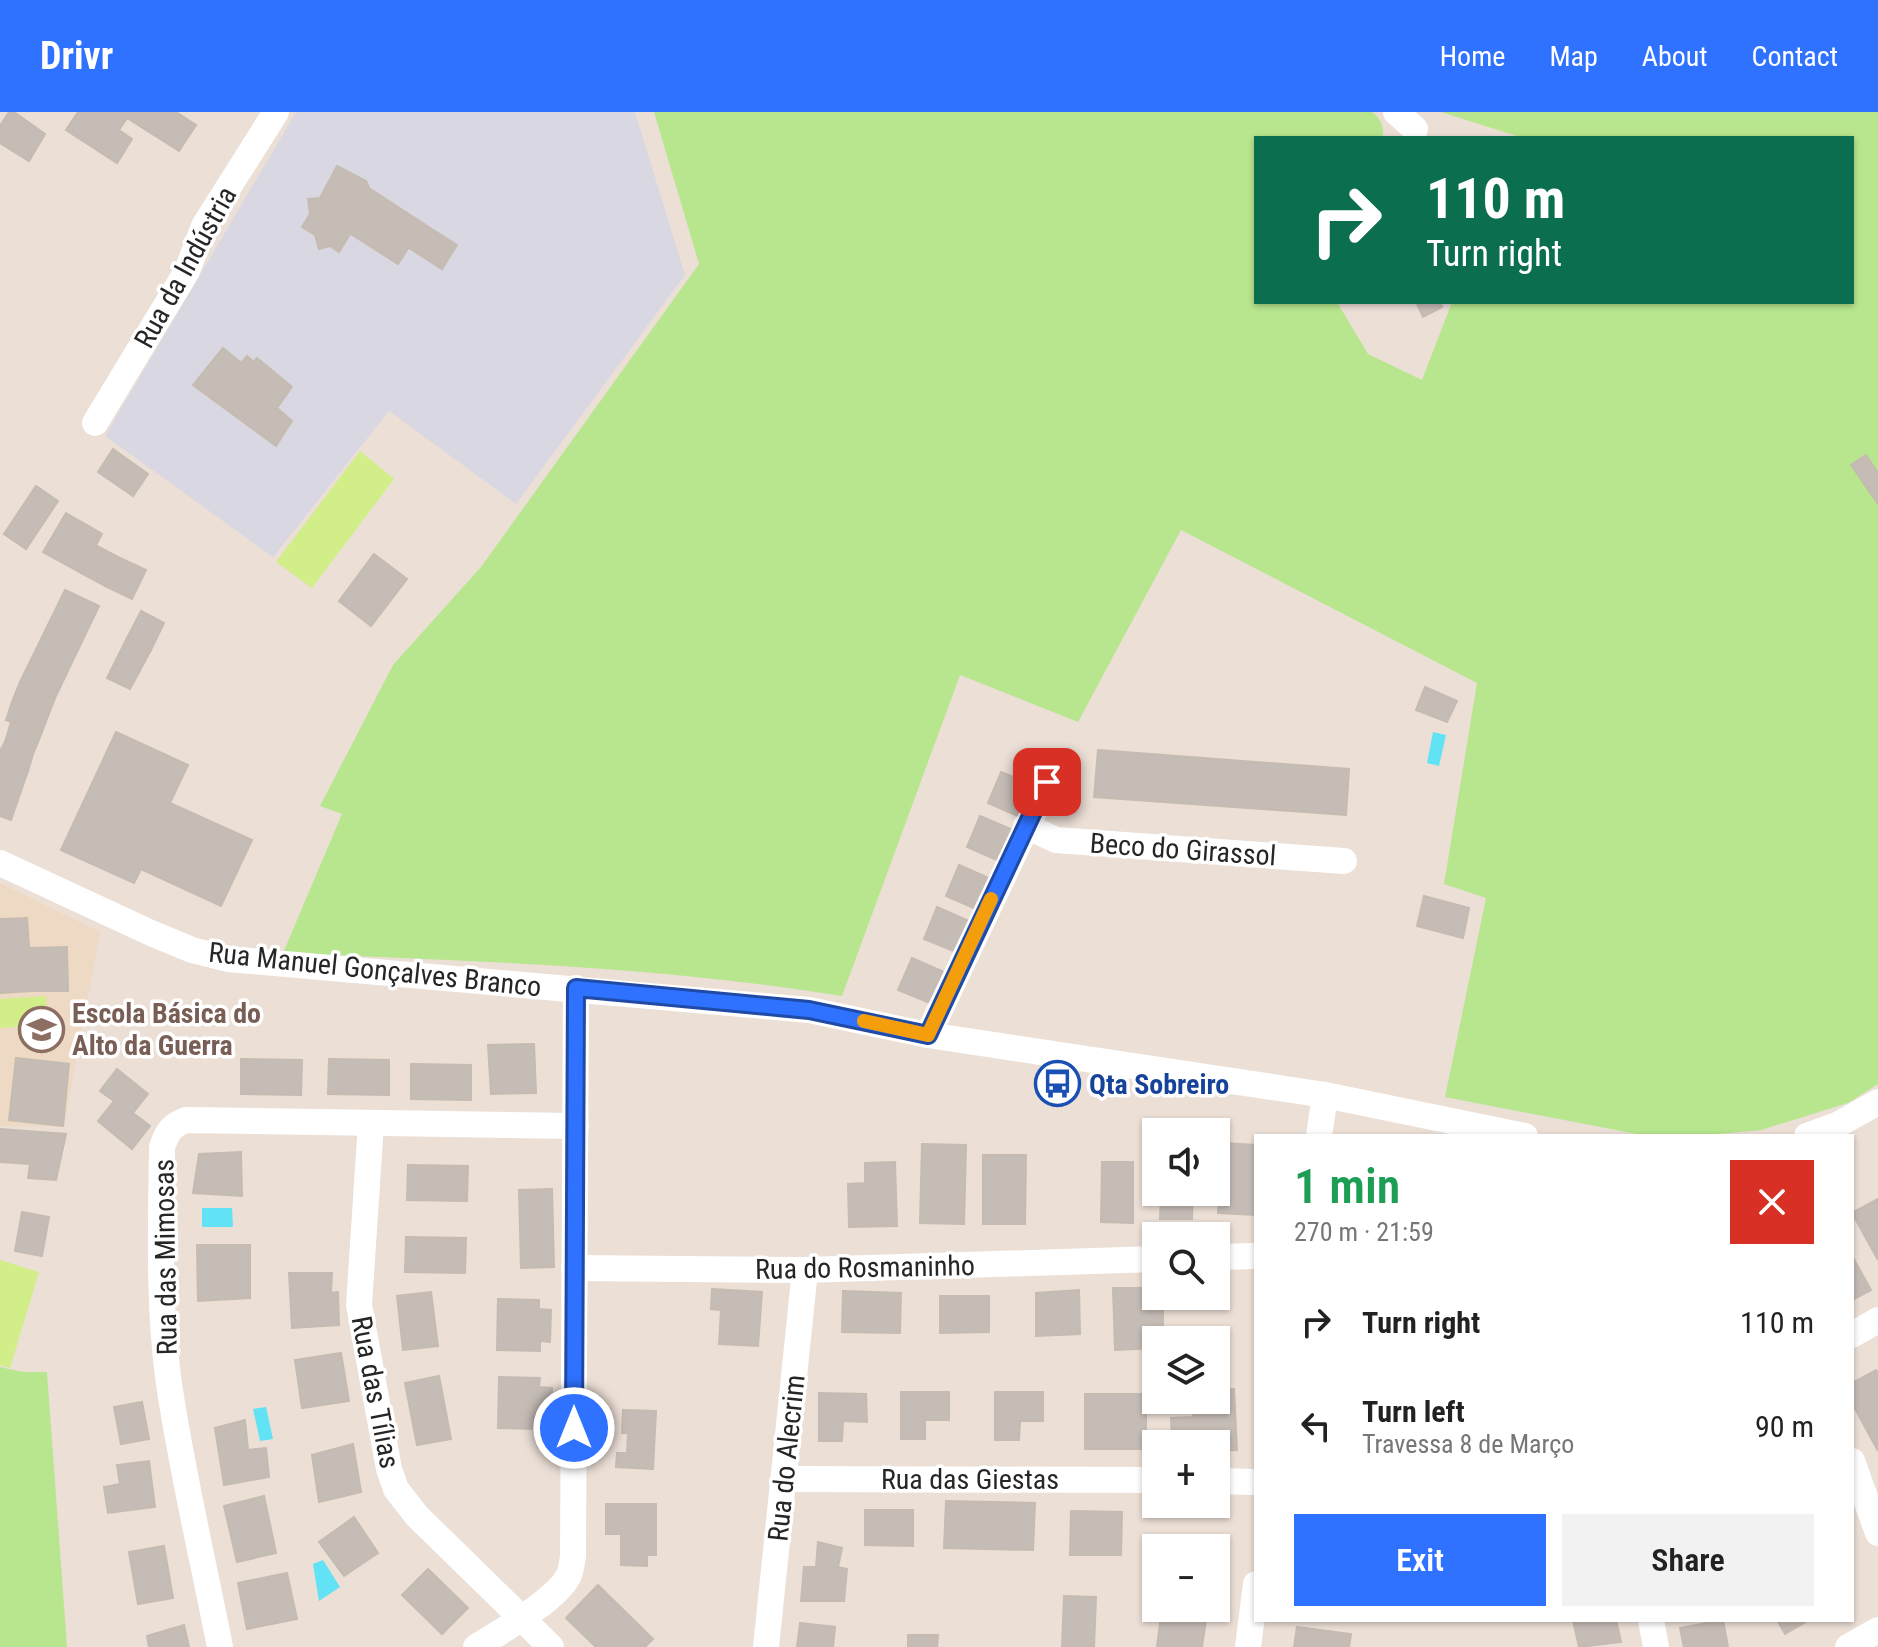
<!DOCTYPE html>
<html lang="en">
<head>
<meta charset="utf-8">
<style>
	:root { --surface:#fff; --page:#f2f2f2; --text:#222; --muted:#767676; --accent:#2f72ff }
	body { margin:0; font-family:"Roboto Condensed",sans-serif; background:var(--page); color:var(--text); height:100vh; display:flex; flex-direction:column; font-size:30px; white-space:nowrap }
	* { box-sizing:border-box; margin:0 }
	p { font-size:26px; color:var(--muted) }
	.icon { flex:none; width:44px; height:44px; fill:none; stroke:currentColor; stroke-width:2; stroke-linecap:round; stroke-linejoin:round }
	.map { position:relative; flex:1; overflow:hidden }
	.details { position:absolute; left:1254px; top:1022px; width:600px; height:488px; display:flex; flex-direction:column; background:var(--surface); border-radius:0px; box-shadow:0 2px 6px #0004 }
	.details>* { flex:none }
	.guide { position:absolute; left:1254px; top:24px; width:600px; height:168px; border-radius:0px; box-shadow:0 2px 6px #0004; background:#0b6e4f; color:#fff; overflow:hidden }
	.buttons { position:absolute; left:1142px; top:1006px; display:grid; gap:16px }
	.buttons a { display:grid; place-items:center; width:88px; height:88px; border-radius:0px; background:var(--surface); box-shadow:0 2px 6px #0004; font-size:40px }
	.pin { position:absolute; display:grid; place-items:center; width:68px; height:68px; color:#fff; margin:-34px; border-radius:16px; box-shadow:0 4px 12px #0006 }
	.me { position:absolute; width:88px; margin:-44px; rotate:0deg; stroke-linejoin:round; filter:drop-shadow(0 0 6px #0008) }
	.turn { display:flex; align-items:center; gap:28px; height:168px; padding:0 40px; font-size:36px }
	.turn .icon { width:104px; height:104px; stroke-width:2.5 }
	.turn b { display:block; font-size:56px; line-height:68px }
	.round { display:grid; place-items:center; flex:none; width:84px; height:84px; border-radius:0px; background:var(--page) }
	.headline { display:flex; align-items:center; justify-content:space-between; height:136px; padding:0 40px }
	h1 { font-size:48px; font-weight:600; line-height:60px; color:#1e9e55 }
	.primary-button { display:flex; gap:16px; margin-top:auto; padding:16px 40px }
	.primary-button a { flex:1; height:92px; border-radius:0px; background:var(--accent); color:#fff; font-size:32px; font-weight:600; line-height:92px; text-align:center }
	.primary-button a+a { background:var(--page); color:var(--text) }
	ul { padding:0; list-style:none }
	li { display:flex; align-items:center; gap:24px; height:104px; padding:0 40px }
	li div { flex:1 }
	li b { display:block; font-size:30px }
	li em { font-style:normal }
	header { display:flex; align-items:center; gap:48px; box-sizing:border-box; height:112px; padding:0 40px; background:var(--accent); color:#fff }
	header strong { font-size:38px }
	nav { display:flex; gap:44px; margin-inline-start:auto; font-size:28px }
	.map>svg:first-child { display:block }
</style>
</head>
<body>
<header>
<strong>Drivr</strong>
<nav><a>Home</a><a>Map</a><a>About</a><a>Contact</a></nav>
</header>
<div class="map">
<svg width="1878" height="1535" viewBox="0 0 1878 1535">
	<rect width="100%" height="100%" fill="#ebdfd6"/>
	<polygon fill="#d9d8e2" points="296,0 635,0 685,163 516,392 389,299 273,445 105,324"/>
	<polygon fill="#eedac4" points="0,771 100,820 64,1015 0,1014"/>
	<g fill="#b8e68e">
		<path d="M654 0H1372C1381 7 1384 14 1383 26H1256V190H1337L1368 242 1422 268 1452 190H1852V26H1523L1441 0H1878V972L1848 991 1761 1018 1697 1024H1647L1445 985 1486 786 1444 772 1477 571 1181 418 1078 610 960 563 842 884C657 854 470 849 283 841L342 702 320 694 393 553 481 455 699 152Z"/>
		<polygon points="0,1255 23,1260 47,1260 67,1535 0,1535"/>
	</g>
	<g fill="#d1ee89">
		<polygon points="360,339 394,367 312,476 276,450"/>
		<polygon points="46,884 47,913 0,916 0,887"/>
		<polygon points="0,1148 39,1160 10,1256 0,1253"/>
	</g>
	<g fill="#61e2f5">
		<polygon points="1433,620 1446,623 1439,654 1427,651"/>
		<polygon points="202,1096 232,1096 233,1115 202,1115"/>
		<polygon points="266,1295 273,1327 260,1329 253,1297"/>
		<polygon points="323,1448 340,1475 319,1489 313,1452"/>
	</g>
	<g fill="#c5bcb6" stroke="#c5bbb0" stroke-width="2">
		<polygon points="9,0 14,0 45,22 29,49 0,31 0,14"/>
		<polygon points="78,0 176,0 196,13 179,39 127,6 119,18 132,27 117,51 66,18"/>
		<polygon points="337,54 366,69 369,76 343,117 350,122 339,140 330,134 319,137 315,123 302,115 310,102 308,87 320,86"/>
		<polygon points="369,76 424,112 398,152 343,117"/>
		<polygon points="424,112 457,133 442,157 409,136"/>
		<polygon points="1416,190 1440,190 1442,195 1423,205"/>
		<polygon points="223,236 241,251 247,244 254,250 257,246 292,275 277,296 292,309 276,334 193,273"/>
		<polygon points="113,337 148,362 133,384 98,360"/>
		<polygon points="1866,343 1878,361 1878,392 1851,353"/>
		<polygon points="36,374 58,389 26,437 4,422"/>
		<polygon points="66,401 102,422 81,461 43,440"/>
		<polygon points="95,433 120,446 105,474 81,461"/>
		<polygon points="374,442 407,467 371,514 339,489"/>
		<polygon points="120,446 146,458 132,487 105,474"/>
		<polygon points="65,478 99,494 55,586 20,570"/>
		<polygon points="141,499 164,511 151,538 127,526"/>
		<polygon points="127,526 151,538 130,577 107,566"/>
		<polygon points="20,570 55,586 48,604 12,590"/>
		<polygon points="1425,575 1457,589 1447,610 1416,598"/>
		<polygon points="12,590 48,604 42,620 6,608"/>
		<polygon points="11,610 42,620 33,642 5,630"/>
		<polygon points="116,620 188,653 170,691 252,728 221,794 141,757 134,771 61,738"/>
		<polygon points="5,630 33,642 28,659 0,650 0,639"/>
		<polygon points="1098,638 1349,657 1346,703 1094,685"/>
		<polygon points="0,650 28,659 11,708 0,704"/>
		<polygon points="1001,660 1033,673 1020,705 988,691"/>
		<polygon points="980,704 1013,718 999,749 967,735"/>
		<polygon points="959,753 991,767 978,798 946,784"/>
		<polygon points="1424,784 1469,796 1463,826 1417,814"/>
		<polygon points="937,795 969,809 956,840 924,827"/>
		<polygon points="27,806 32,879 0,881 0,807"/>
		<polygon points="67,835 68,879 32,879 29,836"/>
		<polygon points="912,846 944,860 930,891 898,878"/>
		<polygon points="534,932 536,981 491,982 488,933"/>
		<polygon points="16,946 69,952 63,1014 9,1008"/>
		<polygon points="241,947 302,948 301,983 241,982"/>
		<polygon points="329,947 389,948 389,983 328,982"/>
		<polygon points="411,952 471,953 471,988 411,987"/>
		<polygon points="117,957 148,982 133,1001 150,1014 132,1037 98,1009 114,989 100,979"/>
		<polygon points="0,1017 66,1022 56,1068 28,1066 30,1052 0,1050"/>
		<polygon points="1222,1031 1256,1033 1256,1103 1218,1101"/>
		<polygon points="922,1032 966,1033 964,1112 920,1111"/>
		<polygon points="241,1040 242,1084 193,1081 199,1042"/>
		<polygon points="983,1043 1026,1043 1025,1112 983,1112"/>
		<polygon points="895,1050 897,1114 849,1115 848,1072 865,1071 865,1051"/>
		<polygon points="1102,1050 1133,1050 1133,1111 1101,1110"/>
		<polygon points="408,1053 468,1054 467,1089 407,1088"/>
		<polygon points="552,1077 554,1155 521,1156 519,1078"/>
		<polygon points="1161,1080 1193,1080 1192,1107 1160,1107"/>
		<polygon points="1878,1087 1878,1148 1852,1101"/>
		<polygon points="22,1100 49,1105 42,1144 15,1139"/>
		<polygon points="406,1125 466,1126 465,1161 405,1160"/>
		<polygon points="197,1133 250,1133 250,1186 198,1189"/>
		<polygon points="1852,1144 1871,1178 1852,1188"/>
		<polygon points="289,1161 332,1161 331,1181 338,1180 339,1213 292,1216"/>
		<polygon points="1113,1176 1156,1176 1156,1184 1163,1184 1163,1228 1156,1228 1156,1236 1115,1238"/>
		<polygon points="712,1177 762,1180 758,1234 719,1232 721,1198 711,1197"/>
		<polygon points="1079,1178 1080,1222 1036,1224 1036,1181"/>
		<polygon points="843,1179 901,1181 900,1221 842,1220"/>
		<polygon points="431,1180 438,1234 403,1238 397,1184"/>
		<polygon points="940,1184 989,1184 989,1220 940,1221"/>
		<polygon points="498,1187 539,1188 539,1197 551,1198 550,1230 540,1229 540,1239 497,1238"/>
		<polygon points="341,1241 349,1289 302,1296 295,1248"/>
		<polygon points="1876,1258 1878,1262 1878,1339 1852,1291 1852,1271"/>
		<polygon points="439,1264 451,1327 417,1333 405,1271"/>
		<polygon points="499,1265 540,1266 539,1275 552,1276 551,1308 540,1307 540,1317 498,1316"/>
		<polygon points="1234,1277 1237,1338 1216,1339 1216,1332 1172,1332 1171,1306 1193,1305 1192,1288 1216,1288 1216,1278"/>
		<polygon points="901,1280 949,1280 949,1308 925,1308 925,1327 901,1327"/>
		<polygon points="995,1280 1043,1280 1043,1309 1020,1309 1019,1328 995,1328"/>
		<polygon points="819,1281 866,1282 867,1310 843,1309 842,1329 819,1329"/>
		<rect x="1085" y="1282" width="61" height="55"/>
		<polygon points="142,1290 149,1327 121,1332 114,1295"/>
		<polygon points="623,1298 656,1299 653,1357 616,1355 617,1341 627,1341 628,1321 622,1321"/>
		<polygon points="245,1308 248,1338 266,1336 269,1365 224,1373 215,1316"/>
		<polygon points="353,1332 361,1380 319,1390 312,1343"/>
		<polygon points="149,1349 155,1395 108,1401 104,1375 120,1372 117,1353"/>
		<polygon points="264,1384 276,1441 237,1450 224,1394"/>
		<polygon points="946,1389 1035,1391 1033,1438 944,1436"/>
		<polygon points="606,1392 656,1392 656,1443 647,1443 647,1454 621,1453 621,1422 606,1422"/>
		<polygon points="865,1398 913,1398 913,1434 865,1433"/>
		<polygon points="1071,1399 1122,1400 1121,1443 1070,1443"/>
		<polygon points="354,1405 378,1441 344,1464 319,1430"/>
		<polygon points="818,1430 842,1436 838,1455 847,1457 844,1489 801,1489 804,1455 816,1455"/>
		<polygon points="164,1434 173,1486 138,1492 129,1440"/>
		<polygon points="428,1457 468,1496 442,1522 402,1483"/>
		<polygon points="287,1461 297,1507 247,1517 238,1471"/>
		<polygon points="598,1473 653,1527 645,1535 596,1535 566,1506"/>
		<polygon points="1064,1484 1096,1485 1094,1535 1062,1535"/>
		<polygon points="1161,1502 1206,1508 1202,1535 1157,1535"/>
		<polygon points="1573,1508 1616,1508 1621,1530 1579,1535"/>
		<polygon points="1723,1508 1728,1535 1684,1535 1680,1516"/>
		<polygon points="1777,1508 1809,1508 1785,1522"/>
		<polygon points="800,1511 835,1515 833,1535 797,1535"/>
		<polygon points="184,1513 189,1535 149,1535 147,1524"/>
		<polygon points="1297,1515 1351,1522 1349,1535 1294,1535"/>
		<polygon points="908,1523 938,1523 937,1535 908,1535"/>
	</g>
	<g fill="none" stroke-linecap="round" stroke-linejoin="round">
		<g stroke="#fff" stroke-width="26">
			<polyline points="1396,0 1415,17"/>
			<polyline points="95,311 187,159 204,114 276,0"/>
			<polyline points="1026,714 1056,728 1344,749"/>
			<polyline points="0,751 151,821 192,838 228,847 809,898 928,923 1325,983 1525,1024"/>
			<polyline points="928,923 1058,649"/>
			<polyline points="371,1011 359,1193 389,1357 396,1377 417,1404 551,1535"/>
			<polyline points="1319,1024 1325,983"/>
			<polyline points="1807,1024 1837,1013 1878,990"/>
			<polyline points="1216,1145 1256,1144"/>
			<polyline points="574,1156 805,1158 1156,1147"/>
			<polyline points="1852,1223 1878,1208"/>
			<polyline points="1852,1349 1878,1421"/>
			<polyline points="785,1367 1156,1368"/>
			<polyline points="1216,1369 1256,1370"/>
			<polyline points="1651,1508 1656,1535"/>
			<path d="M220 1535C203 1448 182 1360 169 1272 158 1194 161 1113 162 1035 167 1020 172 1013 186 1008L576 1014"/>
			<path d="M476 1535C500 1520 557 1488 569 1463 571 1458 572 1451 573 1444L576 876"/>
			<polyline points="766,1535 805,1158"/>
			<polyline points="1248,1535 1256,1472"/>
			<polyline points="1848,1535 1878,1518"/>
		</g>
	</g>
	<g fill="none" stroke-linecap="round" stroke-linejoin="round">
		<defs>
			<polyline id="route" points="574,1316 576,876 809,898 928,923 1047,670"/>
		</defs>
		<use href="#route" stroke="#1f4aa6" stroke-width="20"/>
		<use href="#route" stroke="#2f72ff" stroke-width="14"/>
		<polyline stroke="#f59e0b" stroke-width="14" points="864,909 928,923 991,787"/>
	</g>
	<defs>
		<symbol id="school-ring" viewBox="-11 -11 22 22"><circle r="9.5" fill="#fff" stroke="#8d6e63" stroke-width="1.5"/><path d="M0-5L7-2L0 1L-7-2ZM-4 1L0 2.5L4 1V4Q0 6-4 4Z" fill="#8d6e63"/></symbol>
		<symbol id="bus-ring" viewBox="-11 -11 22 22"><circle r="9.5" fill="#fff" stroke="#1a4fb4" stroke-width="1.5"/><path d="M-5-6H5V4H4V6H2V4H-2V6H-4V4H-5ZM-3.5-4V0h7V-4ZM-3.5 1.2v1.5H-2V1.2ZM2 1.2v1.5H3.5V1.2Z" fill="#1a4fb4"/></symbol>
	</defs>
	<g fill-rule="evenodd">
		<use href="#school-ring" x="16" y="892" width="51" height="51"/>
		<use href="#bus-ring" x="1032" y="946" width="51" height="51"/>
	</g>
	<g text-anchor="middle" stroke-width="7" stroke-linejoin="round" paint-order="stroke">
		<g font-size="28" fill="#262626" stroke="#fff">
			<text transform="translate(185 155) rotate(-61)" y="10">Rua da Indústria</text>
			<text transform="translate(1183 737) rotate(4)" y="10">Beco do Girassol</text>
			<text transform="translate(375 857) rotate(6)" y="10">Rua Manuel Gonçalves Branco</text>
			<text transform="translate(165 1145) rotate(-91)" y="10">Rua das Mimosas</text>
			<text transform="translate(865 1155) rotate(-1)" y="10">Rua do Rosmaninho</text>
			<text transform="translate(376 1280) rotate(79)" y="10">Rua das Tílias</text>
			<text transform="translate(786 1346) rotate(-84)" y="10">Rua do Alecrim</text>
			<text x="970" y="1377">Rua das Giestas</text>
		</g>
		<g font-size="28" font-weight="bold" fill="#785e54" stroke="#fff" text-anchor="start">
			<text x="72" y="911">Escola Básica do<tspan x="72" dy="32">Alto da Guerra</tspan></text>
		</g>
		<g font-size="28" font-weight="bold" fill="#164399" stroke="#fff" text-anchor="start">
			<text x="1089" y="982">Qta Sobreiro</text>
		</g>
	</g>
</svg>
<div class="buttons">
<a><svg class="icon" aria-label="sound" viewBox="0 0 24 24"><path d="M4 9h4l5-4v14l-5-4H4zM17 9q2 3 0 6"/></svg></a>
<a><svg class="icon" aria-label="search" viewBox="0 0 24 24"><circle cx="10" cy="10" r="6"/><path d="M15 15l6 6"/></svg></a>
<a><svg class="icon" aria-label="layers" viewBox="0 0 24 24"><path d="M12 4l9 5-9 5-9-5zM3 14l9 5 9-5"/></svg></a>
<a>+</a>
<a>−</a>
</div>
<div class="pin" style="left:1047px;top:670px;background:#d93025"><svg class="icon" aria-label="arrive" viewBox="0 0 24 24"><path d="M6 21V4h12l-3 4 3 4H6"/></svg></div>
<svg class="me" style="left:574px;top:1316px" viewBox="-20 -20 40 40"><circle r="17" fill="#2f72ff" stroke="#fff" stroke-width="3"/><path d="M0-11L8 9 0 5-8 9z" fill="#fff"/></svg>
<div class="guide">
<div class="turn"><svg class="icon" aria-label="right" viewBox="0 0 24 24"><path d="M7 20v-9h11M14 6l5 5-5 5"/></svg><div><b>110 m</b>Turn right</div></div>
</div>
<section class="details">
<div class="headline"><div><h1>1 min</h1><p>270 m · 21:59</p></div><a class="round" style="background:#d93025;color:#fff"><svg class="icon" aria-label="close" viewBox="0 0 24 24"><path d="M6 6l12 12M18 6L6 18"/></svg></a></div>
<ul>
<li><svg class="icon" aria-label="right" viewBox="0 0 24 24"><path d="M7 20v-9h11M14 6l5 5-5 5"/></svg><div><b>Turn right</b></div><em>110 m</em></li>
<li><svg class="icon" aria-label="left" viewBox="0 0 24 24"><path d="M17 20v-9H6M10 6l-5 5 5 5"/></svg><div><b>Turn left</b><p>Travessa 8 de Março</p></div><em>90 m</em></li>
</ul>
<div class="primary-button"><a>Exit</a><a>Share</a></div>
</section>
</div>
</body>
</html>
